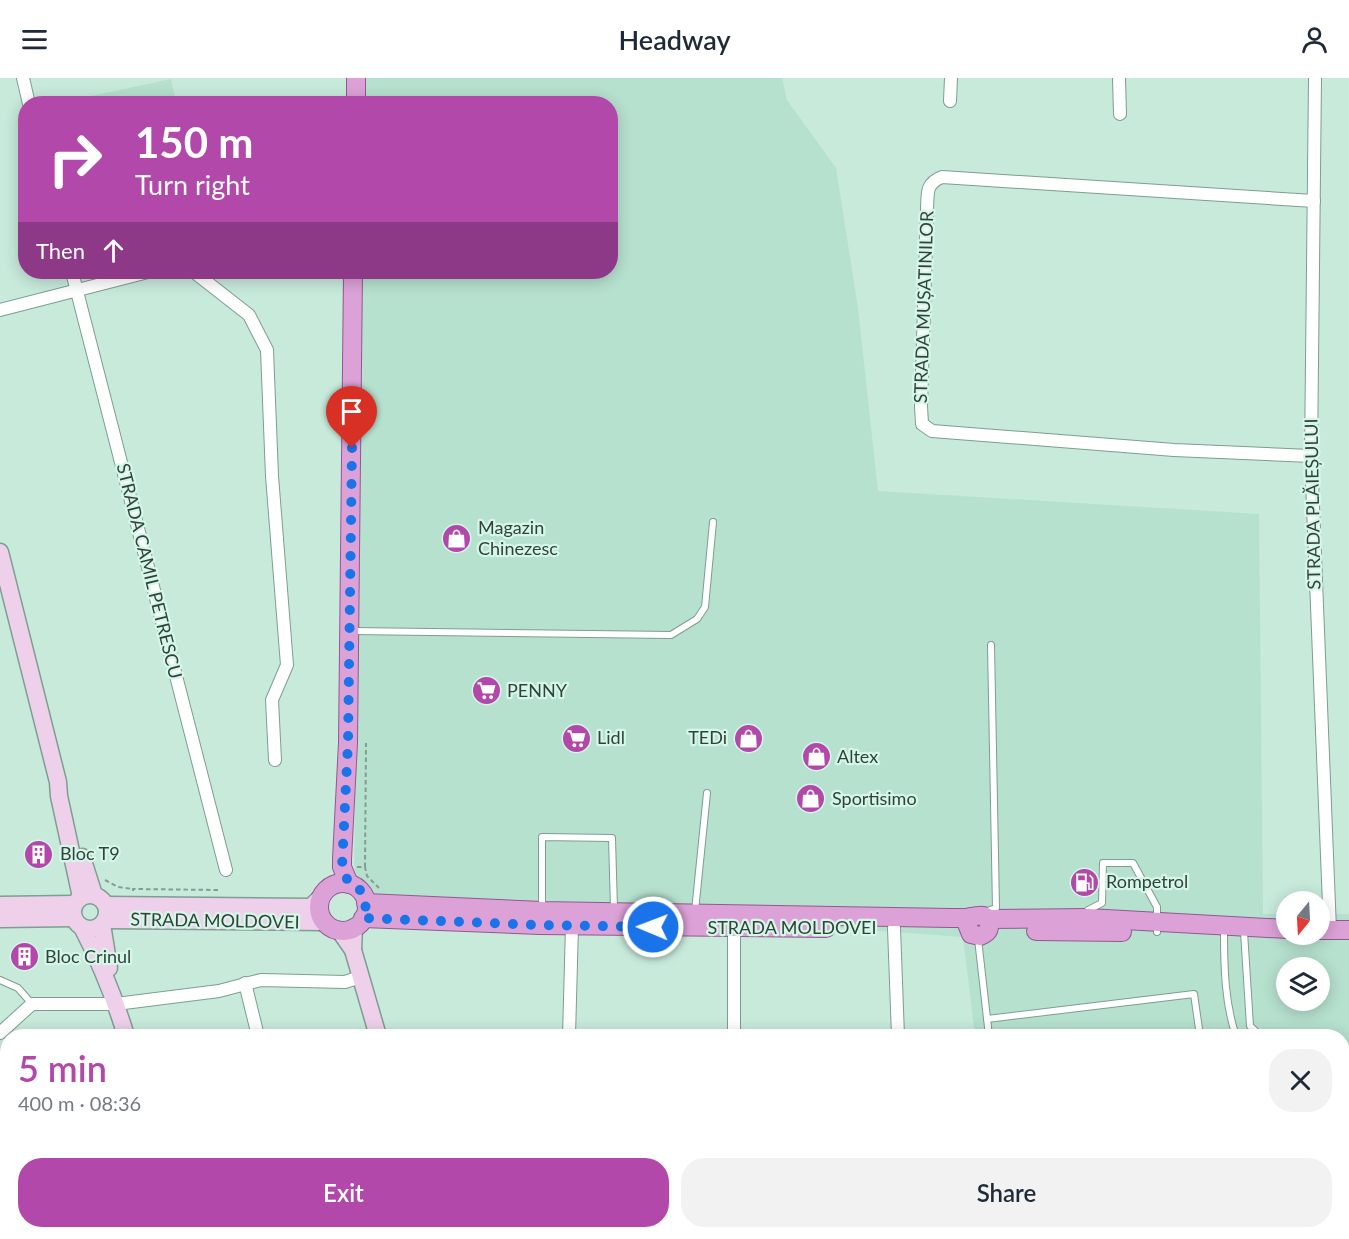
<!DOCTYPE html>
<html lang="en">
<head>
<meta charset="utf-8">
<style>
	:root { --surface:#fff; --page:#f2f2f3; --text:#1f2937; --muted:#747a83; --accent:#b248aa }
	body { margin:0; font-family:Lato,sans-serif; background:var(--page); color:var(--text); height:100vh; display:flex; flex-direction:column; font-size:22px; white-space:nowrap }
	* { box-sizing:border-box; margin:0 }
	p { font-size:20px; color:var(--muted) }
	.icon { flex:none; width:33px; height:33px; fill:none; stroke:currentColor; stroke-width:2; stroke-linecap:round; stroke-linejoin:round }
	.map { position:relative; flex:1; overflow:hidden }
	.drawer { position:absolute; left:0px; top:951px; width:1350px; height:210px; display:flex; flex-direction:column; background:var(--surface); border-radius:24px 24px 0 0; box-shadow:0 3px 15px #0003 }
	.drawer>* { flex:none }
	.top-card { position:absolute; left:18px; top:18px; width:600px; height:183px; border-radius:24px; box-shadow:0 3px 15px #0003; background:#b248aa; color:#fff; overflow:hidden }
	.needle { width:39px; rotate:198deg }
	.controls { position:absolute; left:1276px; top:813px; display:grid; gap:12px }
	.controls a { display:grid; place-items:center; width:54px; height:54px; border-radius:50%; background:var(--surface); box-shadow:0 3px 15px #0003; font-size:30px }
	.pin { position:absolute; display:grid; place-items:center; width:51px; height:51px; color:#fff; margin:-62px -26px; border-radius:50% 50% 50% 0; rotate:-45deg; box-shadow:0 0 6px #0007 }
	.pin .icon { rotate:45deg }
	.me { position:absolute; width:66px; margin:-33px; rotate:271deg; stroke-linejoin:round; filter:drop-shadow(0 0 4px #0008) }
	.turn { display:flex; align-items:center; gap:21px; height:126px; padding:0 18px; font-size:27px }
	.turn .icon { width:78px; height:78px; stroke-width:2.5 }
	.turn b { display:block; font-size:42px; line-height:51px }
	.then { display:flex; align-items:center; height:57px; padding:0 18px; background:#0003; gap:12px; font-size:22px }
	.round { display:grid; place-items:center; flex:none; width:63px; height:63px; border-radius:24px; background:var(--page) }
	.summary { display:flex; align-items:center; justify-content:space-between; height:102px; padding:0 18px }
	h1 { font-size:36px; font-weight:600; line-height:45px; color:var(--accent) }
	.button { display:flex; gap:12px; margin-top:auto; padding:12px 18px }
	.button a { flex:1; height:69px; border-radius:24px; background:var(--accent); color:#fff; font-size:24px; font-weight:600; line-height:69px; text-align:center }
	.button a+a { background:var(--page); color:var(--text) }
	header { display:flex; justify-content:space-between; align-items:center; height:78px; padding:0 18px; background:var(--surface); font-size:27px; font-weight:600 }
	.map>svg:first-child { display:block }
</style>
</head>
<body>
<header><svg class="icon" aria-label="menu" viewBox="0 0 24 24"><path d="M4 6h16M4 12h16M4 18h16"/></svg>Headway<svg class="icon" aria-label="person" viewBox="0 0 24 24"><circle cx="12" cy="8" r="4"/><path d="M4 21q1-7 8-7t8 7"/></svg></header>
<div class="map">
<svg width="1349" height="1161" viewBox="0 0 1349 1161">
	<rect width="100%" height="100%" fill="#c7eadb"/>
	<g fill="#b6e1ce" fill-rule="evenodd">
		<path d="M364 0H782L787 22 836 90 858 230 878 413 1259 436 1263 836H1287V856H1320V836H1349V1125H1342V958H975L963 859 741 843 398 839 360 812 354 823 357 415 361 194H610V26L364 25ZM1287 890H1320V922H1287Z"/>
		<polygon points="171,1 176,25 58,25"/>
		<polygon points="1000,1154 1262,1154 1259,1161 1001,1161"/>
	</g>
	<rect fill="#3aa37f" x="495" y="1154" width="101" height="7"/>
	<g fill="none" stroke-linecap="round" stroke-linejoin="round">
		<defs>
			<g id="lane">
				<polyline points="351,553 671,557 697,541 705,529 713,444"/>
				<polyline points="542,830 542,759 612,760 614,831"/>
				<polyline points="695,833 707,715"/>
				<polyline points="984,834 996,830 991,567"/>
				<polyline points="1088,837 1088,832 1102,825 1103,785 1133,785 1157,829 1157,854"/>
				<polyline points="1244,854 1250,948 1261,958"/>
				<path d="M1224 855C1224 890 1225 926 1236 958"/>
				<polyline points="978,861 989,958"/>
				<polyline points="0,902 18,910 32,926"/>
				<polyline points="987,941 1194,916 1200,958"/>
				<polyline points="1255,1154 1255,1161"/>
				<polyline points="1108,1160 1108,1161"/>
			</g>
			<g id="street">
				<polyline points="23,0 29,26"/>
				<polyline points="1119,0 1120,36"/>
				<polyline points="1315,0 1311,378 1330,852"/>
				<polyline points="950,23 951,0"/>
				<polyline points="72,194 226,792"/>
				<polyline points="194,194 249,237 267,272 272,398 287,587 272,622 275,682"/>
				<polyline points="0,232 148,194"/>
				<path d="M1311 378 1174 372 932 353 922 346 921 328 927 132C928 115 925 106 942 99L1314 123"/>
				<polyline points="894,850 898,958"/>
				<polyline points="245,905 258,958"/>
				<polyline points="0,955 32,926 116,926 219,913 261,902 345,904 360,899"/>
				<polyline points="569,958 572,848"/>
				<polyline points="734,958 734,850"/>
				<polyline points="1342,1113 1349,1113"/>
				<polyline points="313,1154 316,1161"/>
				<polyline points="1286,1161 1286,1154"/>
			</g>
			<g id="secondary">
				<polyline points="0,474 58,704 59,718 81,819"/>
				<polyline points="82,779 94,817"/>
				<circle cx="90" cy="834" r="17"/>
				<polyline points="0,827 74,826"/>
				<polyline points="106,827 311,829 321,819"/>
				<polyline points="0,841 74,840"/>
				<polyline points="105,842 325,844"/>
				<polyline points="102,846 109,890"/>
				<path d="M82 849C100 884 115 921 126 958"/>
				<polyline points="339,852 353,872 354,849"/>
				<polyline points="353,872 378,958"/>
				<polyline points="186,1154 188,1161"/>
				<polyline points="436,1154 439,1161"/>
			</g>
			<g id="primary">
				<polyline points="356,26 356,0"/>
				<circle cx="343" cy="829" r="24"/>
				<polyline points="349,806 342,789 342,781 348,665 353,194"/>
				<path d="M366 825 542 833 951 840C956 840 961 840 966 840 974 839 990 832 989 848 989 854 985 856 980 858L971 856 967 846 970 839"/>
				<polyline points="363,840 539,847 826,850"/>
				<polyline points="987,841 1088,840 1287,851"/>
				<polyline points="1320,852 1349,852"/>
				<polyline points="1036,853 1122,854"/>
			</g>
		</defs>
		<use href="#lane" stroke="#7d9e90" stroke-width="8"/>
		<use href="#street" stroke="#7d9e90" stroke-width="14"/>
		<use href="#secondary" stroke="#7d9e90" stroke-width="19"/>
		<use href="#primary" stroke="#925890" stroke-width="20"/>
		<g stroke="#849d93" stroke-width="2" stroke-dasharray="4.5 3" stroke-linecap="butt">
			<polyline points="357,789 365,789 367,798 379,810"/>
			<polyline points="365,789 366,665"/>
			<polyline points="105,802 118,809 133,811"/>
			<polyline points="133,813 133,811 221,812"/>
		</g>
		<use href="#lane" stroke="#fff" stroke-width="6"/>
		<use href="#street" stroke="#fff" stroke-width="12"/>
		<use href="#secondary" stroke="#eed0eb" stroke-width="16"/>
		<use href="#primary" stroke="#dca2d7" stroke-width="18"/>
	</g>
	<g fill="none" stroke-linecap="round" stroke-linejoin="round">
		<polyline stroke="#1a73e8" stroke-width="10" stroke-dasharray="0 18" points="352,370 348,665 342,789 349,806 360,812 364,818 366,832 363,840 539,847 653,849"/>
	</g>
	<defs>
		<symbol id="shop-disc" viewBox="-11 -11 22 22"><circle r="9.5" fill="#b248aa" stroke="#d4f7e8"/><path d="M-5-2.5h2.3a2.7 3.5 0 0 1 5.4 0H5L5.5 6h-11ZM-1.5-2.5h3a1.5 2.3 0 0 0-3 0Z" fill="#fff"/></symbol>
		<symbol id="supermarket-disc" viewBox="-11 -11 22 22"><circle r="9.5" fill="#b248aa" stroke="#d4f7e8"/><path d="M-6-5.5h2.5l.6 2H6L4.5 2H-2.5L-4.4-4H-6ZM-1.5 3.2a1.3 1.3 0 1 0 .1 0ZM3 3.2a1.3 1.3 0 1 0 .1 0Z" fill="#fff"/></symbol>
		<symbol id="building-disc" viewBox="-11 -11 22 22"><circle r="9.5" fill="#b248aa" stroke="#d4f7e8"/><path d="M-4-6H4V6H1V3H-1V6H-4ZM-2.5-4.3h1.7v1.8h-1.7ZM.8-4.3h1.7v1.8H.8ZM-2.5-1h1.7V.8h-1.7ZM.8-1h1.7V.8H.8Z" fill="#fff"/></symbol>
		<symbol id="fuel-disc" viewBox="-11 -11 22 22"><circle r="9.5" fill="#b248aa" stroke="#d4f7e8"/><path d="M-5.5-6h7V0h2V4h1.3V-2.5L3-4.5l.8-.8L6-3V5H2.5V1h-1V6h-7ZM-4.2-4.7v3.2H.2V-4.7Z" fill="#fff"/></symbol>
	</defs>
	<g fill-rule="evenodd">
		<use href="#shop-disc" x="440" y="444" width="33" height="33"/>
		<use href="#supermarket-disc" x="470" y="596" width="33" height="33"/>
		<use href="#supermarket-disc" x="560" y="644" width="33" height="33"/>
		<use href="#shop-disc" x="732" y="644" width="33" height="33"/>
		<use href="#shop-disc" x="800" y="662" width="33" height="33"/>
		<use href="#shop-disc" x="794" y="704" width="33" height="33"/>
		<use href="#building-disc" x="22" y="760" width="33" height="33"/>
		<use href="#fuel-disc" x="1068" y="788" width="33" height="33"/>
		<use href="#building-disc" x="8" y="862" width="33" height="33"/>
	</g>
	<g text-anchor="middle" stroke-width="4.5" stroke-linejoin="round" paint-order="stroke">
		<g font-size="18" fill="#33413b" stroke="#d4f7e8">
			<text transform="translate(924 229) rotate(-88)" y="6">STRADA MUȘATINILOR</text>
			<text transform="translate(1313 426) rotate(-91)" y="6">STRADA PLĂIEȘULUI</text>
			<text transform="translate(149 493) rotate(76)" y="6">STRADA CAMIL PETRESCU</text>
			<text transform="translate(215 843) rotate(1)" y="6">STRADA MOLDOVEI</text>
			<text x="792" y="856">STRADA MOLDOVEI</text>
		</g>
		<g font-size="18" fill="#33413b" stroke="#d4f7e8" text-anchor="start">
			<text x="478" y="456">Magazin<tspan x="478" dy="21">Chinezesc</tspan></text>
			<text x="507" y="619">PENNY</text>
			<text x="597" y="666">Lidl</text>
			<text x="727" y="666" text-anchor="end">TEDi</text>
			<text x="837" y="685">Altex</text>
			<text x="832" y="727">Sportisimo</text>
			<text x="60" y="782">Bloc T9</text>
			<text x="1106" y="810">Rompetrol</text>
			<text x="45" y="885">Bloc Crinul</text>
		</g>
	</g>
</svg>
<div class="controls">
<a><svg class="needle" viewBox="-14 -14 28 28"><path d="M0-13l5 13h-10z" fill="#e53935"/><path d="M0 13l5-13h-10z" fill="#747a83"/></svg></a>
<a><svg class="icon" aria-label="layers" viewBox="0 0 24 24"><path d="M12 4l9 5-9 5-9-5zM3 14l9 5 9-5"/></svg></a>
</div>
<div class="pin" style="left:352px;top:370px;background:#d93025"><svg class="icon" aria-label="arrive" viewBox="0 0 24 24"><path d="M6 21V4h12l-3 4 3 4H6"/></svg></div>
<svg class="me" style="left:653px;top:849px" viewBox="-20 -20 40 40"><circle r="17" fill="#1a73e8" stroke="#fff" stroke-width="3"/><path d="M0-11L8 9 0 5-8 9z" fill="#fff"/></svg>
<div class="top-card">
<div class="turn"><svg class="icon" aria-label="right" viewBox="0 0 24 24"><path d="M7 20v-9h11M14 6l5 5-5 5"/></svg><div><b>150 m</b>Turn right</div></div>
<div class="then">Then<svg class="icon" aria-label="ahead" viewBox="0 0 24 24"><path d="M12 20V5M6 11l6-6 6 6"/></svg></div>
</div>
<section class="drawer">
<div class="summary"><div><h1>5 min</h1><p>400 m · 08:36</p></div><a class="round"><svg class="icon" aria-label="close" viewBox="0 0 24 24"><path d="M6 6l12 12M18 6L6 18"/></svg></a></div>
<div class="button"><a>Exit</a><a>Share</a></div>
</section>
</div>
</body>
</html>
